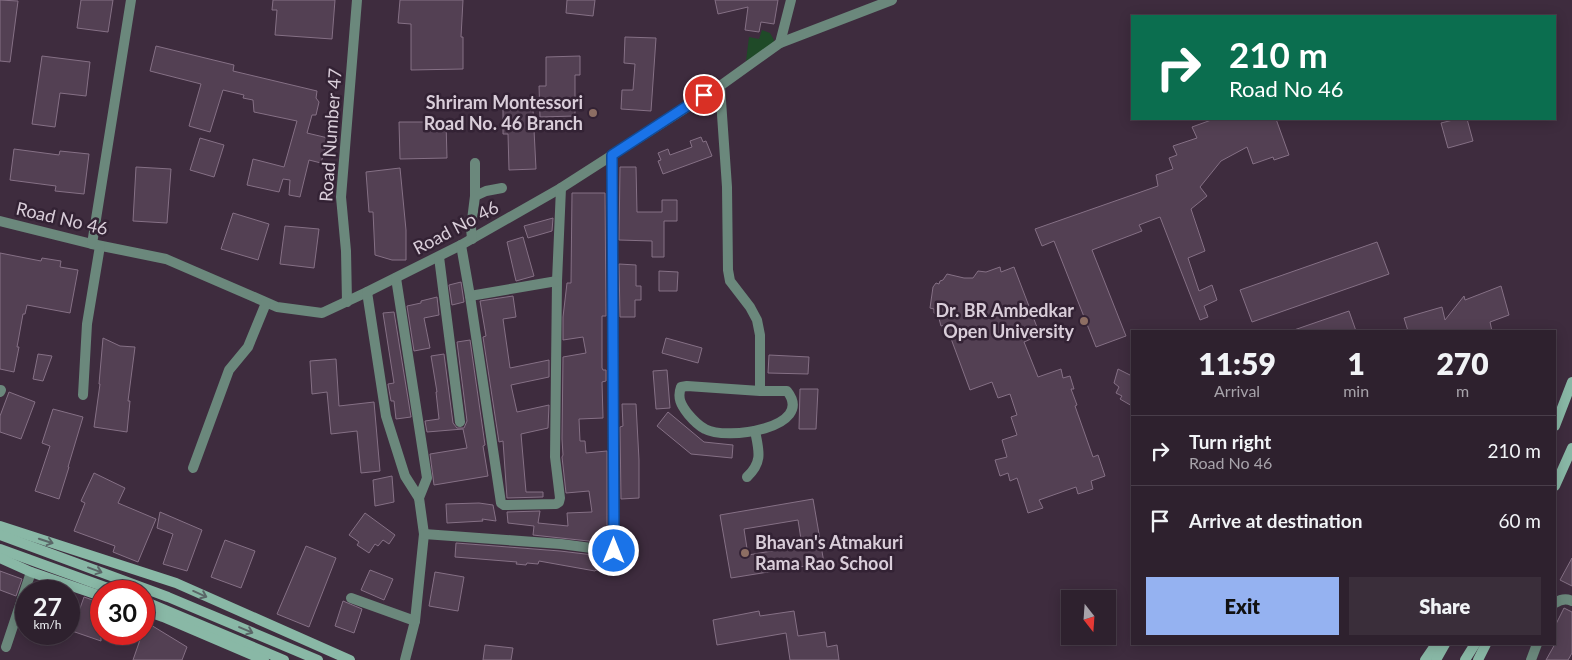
<!DOCTYPE html>
<html lang="en">
<head>
<meta charset="utf-8">
<style>
	:root { --surface:#2e212e; --page:#3a2e3a; --text:#f1f3f6; --muted:#a7a3aa; --line:#493e4a; --accent:#95b2f1 }
	body { margin:0; font-family:Lato,sans-serif; background:var(--page); color:var(--text); height:100vh; display:flex; flex-direction:column; font-size:19px; white-space:nowrap }
	* { box-sizing:border-box; margin:0 }
	p { font-size:16px; color:var(--muted) }
	.icon { flex:none; width:28px; height:28px; fill:none; stroke:currentColor; stroke-width:2; stroke-linecap:round; stroke-linejoin:round }
	.map { position:relative; flex:1; overflow:hidden }
	.details { position:absolute; left:1131px; top:330px; width:425px; height:315px; display:flex; flex-direction:column; background:var(--surface); border-radius:0px; box-shadow:0 2px 12px #0003,0 0 0 1px var(--line) }
	.details>* { flex:none }
	.top-card { position:absolute; left:1131px; top:15px; width:425px; height:105px; border-radius:0px; box-shadow:0 2px 12px #0003,0 0 0 1px var(--line); background:#0b6e4f; color:#fff; overflow:hidden }
	.needle { width:32px; rotate:163deg }
	.fabs { position:absolute; left:1061px; top:590px; display:grid; gap:10px }
	.fabs a { display:grid; place-items:center; width:55px; height:55px; border-radius:0px; background:var(--surface); box-shadow:0 2px 12px #0003,0 0 0 1px var(--line); font-size:25px }
	.speed { position:absolute; left:15px; top:580px; display:flex; gap:10px; font-size:25px; font-weight:700; text-align:center }
	.speed>* { display:grid; place-content:center; width:65px; height:65px; border-radius:50%; background:var(--surface); box-shadow:0 2px 12px #0003,0 0 0 1px var(--line); line-height:1 }
	.speed small { font-size:12px; font-weight:400 }
	.speed .limit { border:8px solid #d22; background:#fff; color:#111 }
	.pin { position:absolute; display:grid; place-items:center; width:42px; height:42px; color:#fff; margin:-21px; border:2px solid #fff; border-radius:50%; box-shadow:0 1px 5px #0007 }
	.me { position:absolute; width:55px; margin:-28px; rotate:0deg; stroke-linejoin:round; filter:drop-shadow(0 0 4px #0008) }
	.turn { display:flex; align-items:center; gap:18px; height:105px; padding:0 15px; font-size:22px }
	.turn .icon { width:65px; height:65px; stroke-width:2.5 }
	.turn b { display:block; font-size:35px; line-height:42px }
	.eta { display:flex; justify-content:space-evenly; align-items:center; height:85px; text-align:center }
	.eta b { font-size:30px; font-weight:800; line-height:35px }
	.primary-button { display:flex; gap:10px; margin-top:auto; padding:10px 15px }
	.primary-button a { flex:1; height:58px; border-radius:0px; background:var(--accent); color:#111; font-size:20px; font-weight:800; line-height:58px; text-align:center }
	.primary-button a+a { background:var(--page); color:var(--text) }
	ul { padding:0; list-style:none }
	li { display:flex; align-items:center; gap:15px; height:70px; padding:0 15px; border-top:1px solid var(--line) }
	li div { flex:1 }
	li b { display:block; font-size:19px }
	li em { font-style:normal }
	.map>svg:first-child { display:block }
</style>
</head>
<body>
<div class="map">
<svg width="1572" height="660" viewBox="0 0 1572 660">
	<rect width="100%" height="100%" fill="#3e2c3e"/>
	<polygon fill="#1f4a28" points="762,30 770,33 774,40 772,47 746,61 749,37 759,39"/>
	<g fill="#534053" stroke="#857085" fill-rule="evenodd">
		<polygon points="0,0 18,1 10,62 0,61"/>
		<polygon points="81,0 113,0 108,32 77,28"/>
		<polygon points="273,0 335,0 332,39 275,35 277,10 272,10"/>
		<polygon points="400,0 463,0 461,37 463,37 463,69 411,70 411,24 398,23"/>
		<polygon points="567,0 595,0 593,16 566,13"/>
		<polygon points="715,0 778,0 774,24 761,22 759,32 745,30 748,7 718,14"/>
		<polygon points="625,37 656,38 651,111 621,109 622,90 633,90 635,64 624,63"/>
		<polygon points="156,46 234,65 233,71 317,91 316,98 319,102 316,115 312,115 307,133 328,138 321,163 309,160 300,197 289,195 290,180 283,179 279,192 247,185 253,159 284,167 297,121 254,112 253,100 243,98 244,95 223,90 210,132 189,126 201,84 150,71"/>
		<polygon points="42,56 90,62 86,96 60,93 55,127 32,124"/>
		<polygon points="580,56 580,75 575,75 575,116 540,117 539,86 546,86 546,57"/>
		<polygon points="503,110 533,110 536,169 509,170 508,134 503,134"/>
		<polygon points="1214,119 1276,119 1289,155 1274,160 1273,157 1253,164 1247,147 1221,161 1200,187 1207,196 1191,209 1205,251 1188,258 1199,291 1212,285 1217,300 1204,306 1208,317 1200,320 1160,217 1139,225 1142,231 1092,250 1126,336 1096,347 1054,241 1042,246 1035,229 1158,186 1156,175 1173,169 1169,158 1177,155 1173,146 1197,138 1192,127"/>
		<polygon points="1457,119 1467,119 1473,141 1448,148 1441,123"/>
		<polygon points="399,122 446,122 447,158 400,159"/>
		<polygon points="701,137 703,142 706,141 712,156 663,174 658,161 661,160 658,153 668,149 670,155 692,147 690,141"/>
		<polygon points="200,138 224,145 214,177 190,170"/>
		<polygon points="14,149 59,155 60,151 89,154 84,194 55,191 56,186 10,180"/>
		<polygon points="136,167 171,169 167,223 133,221"/>
		<polygon points="620,167 636,167 637,212 662,212 662,200 677,200 677,221 664,221 664,257 652,257 652,241 619,240"/>
		<polygon points="400,168 406,230 406,260 392,260 375,255 373,212 369,212 366,172"/>
		<polygon points="572,193 605,193 606,316 602,316 602,368 603,370 606,370 606,381 602,382 603,418 579,419 580,441 585,441 586,453 607,451 607,543 533,535 534,526 508,523 507,512 540,511 538,523 568,526 567,513 592,512 589,491 566,493 562,457 563,455 562,439 563,357 586,353 583,337 563,340 563,317 567,283 571,283"/>
		<polygon points="233,213 269,224 258,260 221,249"/>
		<polygon points="553,218 552,231 528,238 524,226"/>
		<polygon points="285,226 319,229 314,268 280,264"/>
		<polygon points="523,237 534,276 516,281 507,242"/>
		<polygon points="1377,242 1389,274 1252,322 1240,290"/>
		<polygon points="0,253 41,261 42,258 61,261 60,267 78,270 70,313 27,305 25,314 23,314 17,347 19,347 14,372 0,369"/>
		<polygon points="619,264 636,265 636,286 641,286 641,300 635,300 635,317 620,317"/>
		<polygon points="1000,267 1001,272 1014,267 1040,335 1024,342 1038,377 1061,369 1063,378 1070,376 1074,389 1071,389 1077,405 1075,406 1093,457 1098,455 1105,476 1091,481 1093,489 1078,494 1076,487 1039,500 1043,508 1028,513 1017,478 1010,481 1008,473 1000,476 995,460 1007,457 1002,440 1017,435 1011,417 1017,415 1010,394 998,398 992,382 970,390 946,325 941,326 938,315 934,313 934,309 930,308 933,287 936,283 939,284 940,281 943,280 947,274 964,278 973,278 978,271 986,272"/>
		<polygon points="659,271 678,272 677,291 659,291"/>
		<polygon points="461,282 464,302 452,305 449,285"/>
		<polygon points="1501,286 1509,315 1490,322 1492,331 1408,331 1404,318 1442,307 1445,320 1464,296 1465,300"/>
		<polygon points="513,296 516,317 503,319 510,368 549,360 549,377 511,385 517,412 549,405 548,428 521,434 526,492 543,492 543,497 507,498 503,441 499,442 483,337 486,336 480,301"/>
		<polygon points="437,297 439,315 424,318 430,348 414,351 407,306 421,303 421,301"/>
		<polygon points="1349,311 1356,331 1294,331 1294,330"/>
		<polygon points="394,312 411,417 396,419 394,401 391,401 388,384 394,383 383,313"/>
		<polygon points="103,338 120,346 135,347 128,401 130,401 127,432 94,427 100,384 99,384"/>
		<polygon points="666,338 702,348 698,363 662,353"/>
		<polygon points="470,340 485,445 483,446 488,476 434,485 430,454 467,448 463,429 427,432 425,421 439,419 436,392 437,392 431,356 444,354 453,423 457,428 464,428 467,421 457,342"/>
		<polygon points="38,354 52,356 43,381 33,379"/>
		<polygon points="769,355 809,357 808,374 768,373"/>
		<polygon points="336,359 339,406 374,402 380,471 361,473 357,431 331,434 327,392 312,394 310,361"/>
		<polygon points="1118,369 1132,376 1132,375 1132,406 1120,399 1122,396 1116,393 1119,387 1114,383"/>
		<polygon points="667,370 670,408 656,409 653,371"/>
		<polygon points="800,389 818,389 816,429 799,429"/>
		<polygon points="9,392 35,402 21,439 0,432 0,416"/>
		<polygon points="622,404 636,404 639,460 639,498 621,499 620,427 623,426"/>
		<polygon points="53,409 83,417 68,467 69,467 59,499 35,491 50,446 42,443"/>
		<polygon points="668,412 704,442 733,445 732,458 691,454 657,426"/>
		<polygon points="94,473 125,488 118,503 156,519 138,562 113,552 115,546 74,531 85,503 81,501"/>
		<polygon points="392,476 394,502 375,506 373,480"/>
		<path d="M813 499 824 563 731 578 720 515ZM798 520 802 546 748 555 744 529Z"/>
		<polygon points="479,503 493,505 496,521 482,519 483,521 447,523 446,504"/>
		<polygon points="160,512 202,530 187,571 163,564 173,534 157,528"/>
		<polygon points="365,513 395,535 389,544 383,540 378,546 375,544 369,553 357,545 359,542 349,535"/>
		<polygon points="225,540 255,551 241,588 211,577"/>
		<polygon points="456,543 560,551 610,557 608,572 596,570 595,571 539,561 538,564 527,563 526,565 516,564 517,562 455,557"/>
		<polygon points="306,546 336,558 309,627 277,614"/>
		<polygon points="1572,558 1572,586 1560,580"/>
		<polygon points="370,570 393,579 384,600 361,590"/>
		<polygon points="0,571 22,579 16,596 0,590"/>
		<polygon points="435,572 464,577 458,611 429,606"/>
		<polygon points="84,597 101,603 101,641 72,631"/>
		<polygon points="343,601 362,609 354,633 335,626"/>
		<polygon points="1564,608 1572,612 1572,653 1568,660 1546,660 1555,644 1555,626"/>
		<polygon points="759,611 760,616 794,611 798,636 825,632 827,647 837,645 839,660 790,660 786,633 717,645 713,620"/>
		<polygon points="146,622 187,647 182,660 133,660 142,634 144,634"/>
		<polygon points="485,645 513,648 511,660 483,660"/>
	</g>
	<g fill="none" stroke-linecap="round" stroke-linejoin="round">
		<g stroke="#6b887c" stroke-width="10">
			<polyline points="780,43 791,0"/>
			<path d="M720 86 727 187 728 270 730 281 750 307 757 320 760 335V391L687 386 681 387C677 398 681 405 688 414 693 420 699 426 705 429 726 441 816 428 787 391H760"/>
			<polyline points="475,196 486,191 502,188"/>
			<polyline points="0,221 92,244 166,259 277,307 322,313 367,292 461,245 561,188 720,86 780,43 892,0"/>
			<polyline points="472,239 471,228 475,196 475,163"/>
			<polyline points="92,244 131,0"/>
			<polyline points="461,245 470,296 501,503 504,505 556,504 559,502 560,498 555,457 557,281 561,188"/>
			<polyline points="439,257 460,422"/>
			<polyline points="396,278 427,478 419,498 424,534 415,621 405,660"/>
			<polyline points="367,292 386,416 405,476 419,498"/>
			<polyline points="470,296 557,281"/>
			<polyline points="347,302 346,251 341,197 357,0"/>
			<polyline points="0,392 1,390"/>
			<polyline points="83,395 87,324 100,246"/>
			<polyline points="193,468 229,370 248,347 266,303"/>
			<path d="M747 477C763 462 759 451 755 431"/>
			<polyline points="424,534 561,544 614,551 612,155"/>
			<polyline points="351,598 415,621"/>
			<path d="M1555 603C1561 599 1566 598 1572 601"/>
			<polyline points="6,647 31,572"/>
			<polyline points="1531,660 1537,644"/>
		</g>
		<g stroke="#89b8a6" stroke-width="10">
			<polyline points="1555,426 1572,382"/>
			<polyline points="1555,486 1572,448"/>
			<polyline points="0,526 176,583 350,660"/>
			<polyline points="0,535 168,597 318,660"/>
			<polyline points="0,549 116,591"/>
			<polyline points="0,558 31,572 101,596"/>
			<polyline points="144,601 284,660"/>
			<polyline points="144,610 163,617 264,660"/>
			<polyline points="1425,660 1436,644"/>
			<polyline points="1436,660 1445,644"/>
			<polyline points="1465,660 1475,644"/>
			<polyline points="1478,660 1486,644"/>
		</g>
	</g>
	<defs><path id="oneway-shaft" d="M-6 0H5M1.5-3L5.5 0L1.5 3" fill="none" stroke-width="1.6" stroke-linecap="round" stroke-linejoin="round" transform="scale(1.25)"/></defs>
	<g stroke="#5a6667">
		<use href="#oneway-shaft" transform="translate(46 541) rotate(18)"/>
		<use href="#oneway-shaft" transform="translate(95 570) rotate(20)"/>
		<use href="#oneway-shaft" transform="translate(200 594) rotate(24)"/>
		<use href="#oneway-shaft" transform="translate(246 630) rotate(23)"/>
	</g>
	<g fill="none" stroke-linecap="round" stroke-linejoin="round">
		<defs>
			<polyline id="route" points="614,551 612,155 704,95"/>
		</defs>
		<use href="#route" stroke="#114b97" stroke-width="12"/>
		<use href="#route" stroke="#1a73e8" stroke-width="9"/>
	</g>
	<g fill="#8d6e63" stroke="#332234" stroke-width="2">
		<circle cx="593" cy="113" r="5"/>
		<circle cx="1084" cy="321" r="5"/>
		<circle cx="745" cy="553" r="5"/>
	</g>
	<g text-anchor="middle" stroke-width="5" stroke-linejoin="round" paint-order="stroke">
		<g font-size="18" font-weight="bold" fill="#d9cdd9" stroke="#332234" text-anchor="end">
			<text x="583" y="109">Shriram Montessori<tspan x="583" dy="21">Road No. 46 Branch</tspan></text>
			<text x="1074" y="317">Dr. BR Ambedkar<tspan x="1074" dy="21">Open University</tspan></text>
			<text x="755" y="549" text-anchor="start">Bhavan's Atmakuri<tspan x="755" dy="21">Rama Rao School</tspan></text>
		</g>
		<g font-size="18" fill="#d9cdd9" stroke="#332234">
			<text transform="translate(331 135) rotate(-86)" y="6">Road Number 47</text>
			<text transform="translate(62 219) rotate(13)" y="6">Road No 46</text>
			<text transform="translate(456 228) rotate(-28)" y="6">Road No 46</text>
		</g>
	</g>
</svg>
<div class="fabs">
<a><svg class="needle" viewBox="-14 -14 28 28"><path d="M0-13l5 13h-10z" fill="#e53935"/><path d="M0 13l5-13h-10z" fill="#a7a3aa"/></svg></a>
</div>
<div class="speed"><div>27<small>km/h</small></div><div class="limit">30</div></div>
<div class="pin" style="left:704px;top:95px;background:#d93025"><svg class="icon" aria-label="arrive" viewBox="0 0 24 24"><path d="M6 21V4h12l-3 4 3 4H6"/></svg></div>
<svg class="me" style="left:614px;top:551px" viewBox="-20 -20 40 40"><circle r="17" fill="#1a73e8" stroke="#fff" stroke-width="3"/><path d="M0-11L8 9 0 5-8 9z" fill="#fff"/></svg>
<div class="top-card">
<div class="turn"><svg class="icon" aria-label="right" viewBox="0 0 24 24"><path d="M7 20v-9h11M14 6l5 5-5 5"/></svg><div><b>210 m</b>Road No 46</div></div>
</div>
<section class="details">
<div class="eta">
<div><b>11:59</b><p>Arrival</p></div>
<div><b>1</b><p>min</p></div>
<div><b>270</b><p>m</p></div>
</div>
<ul>
<li><svg class="icon" aria-label="right" viewBox="0 0 24 24"><path d="M7 20v-9h11M14 6l5 5-5 5"/></svg><div><b>Turn right</b><p>Road No 46</p></div><em>210 m</em></li>
<li><svg class="icon" aria-label="arrive" viewBox="0 0 24 24"><path d="M6 21V4h12l-3 4 3 4H6"/></svg><div><b>Arrive at destination</b></div><em>60 m</em></li>
</ul>
<div class="primary-button"><a>Exit</a><a>Share</a></div>
</section>
</div>
</body>
</html>
